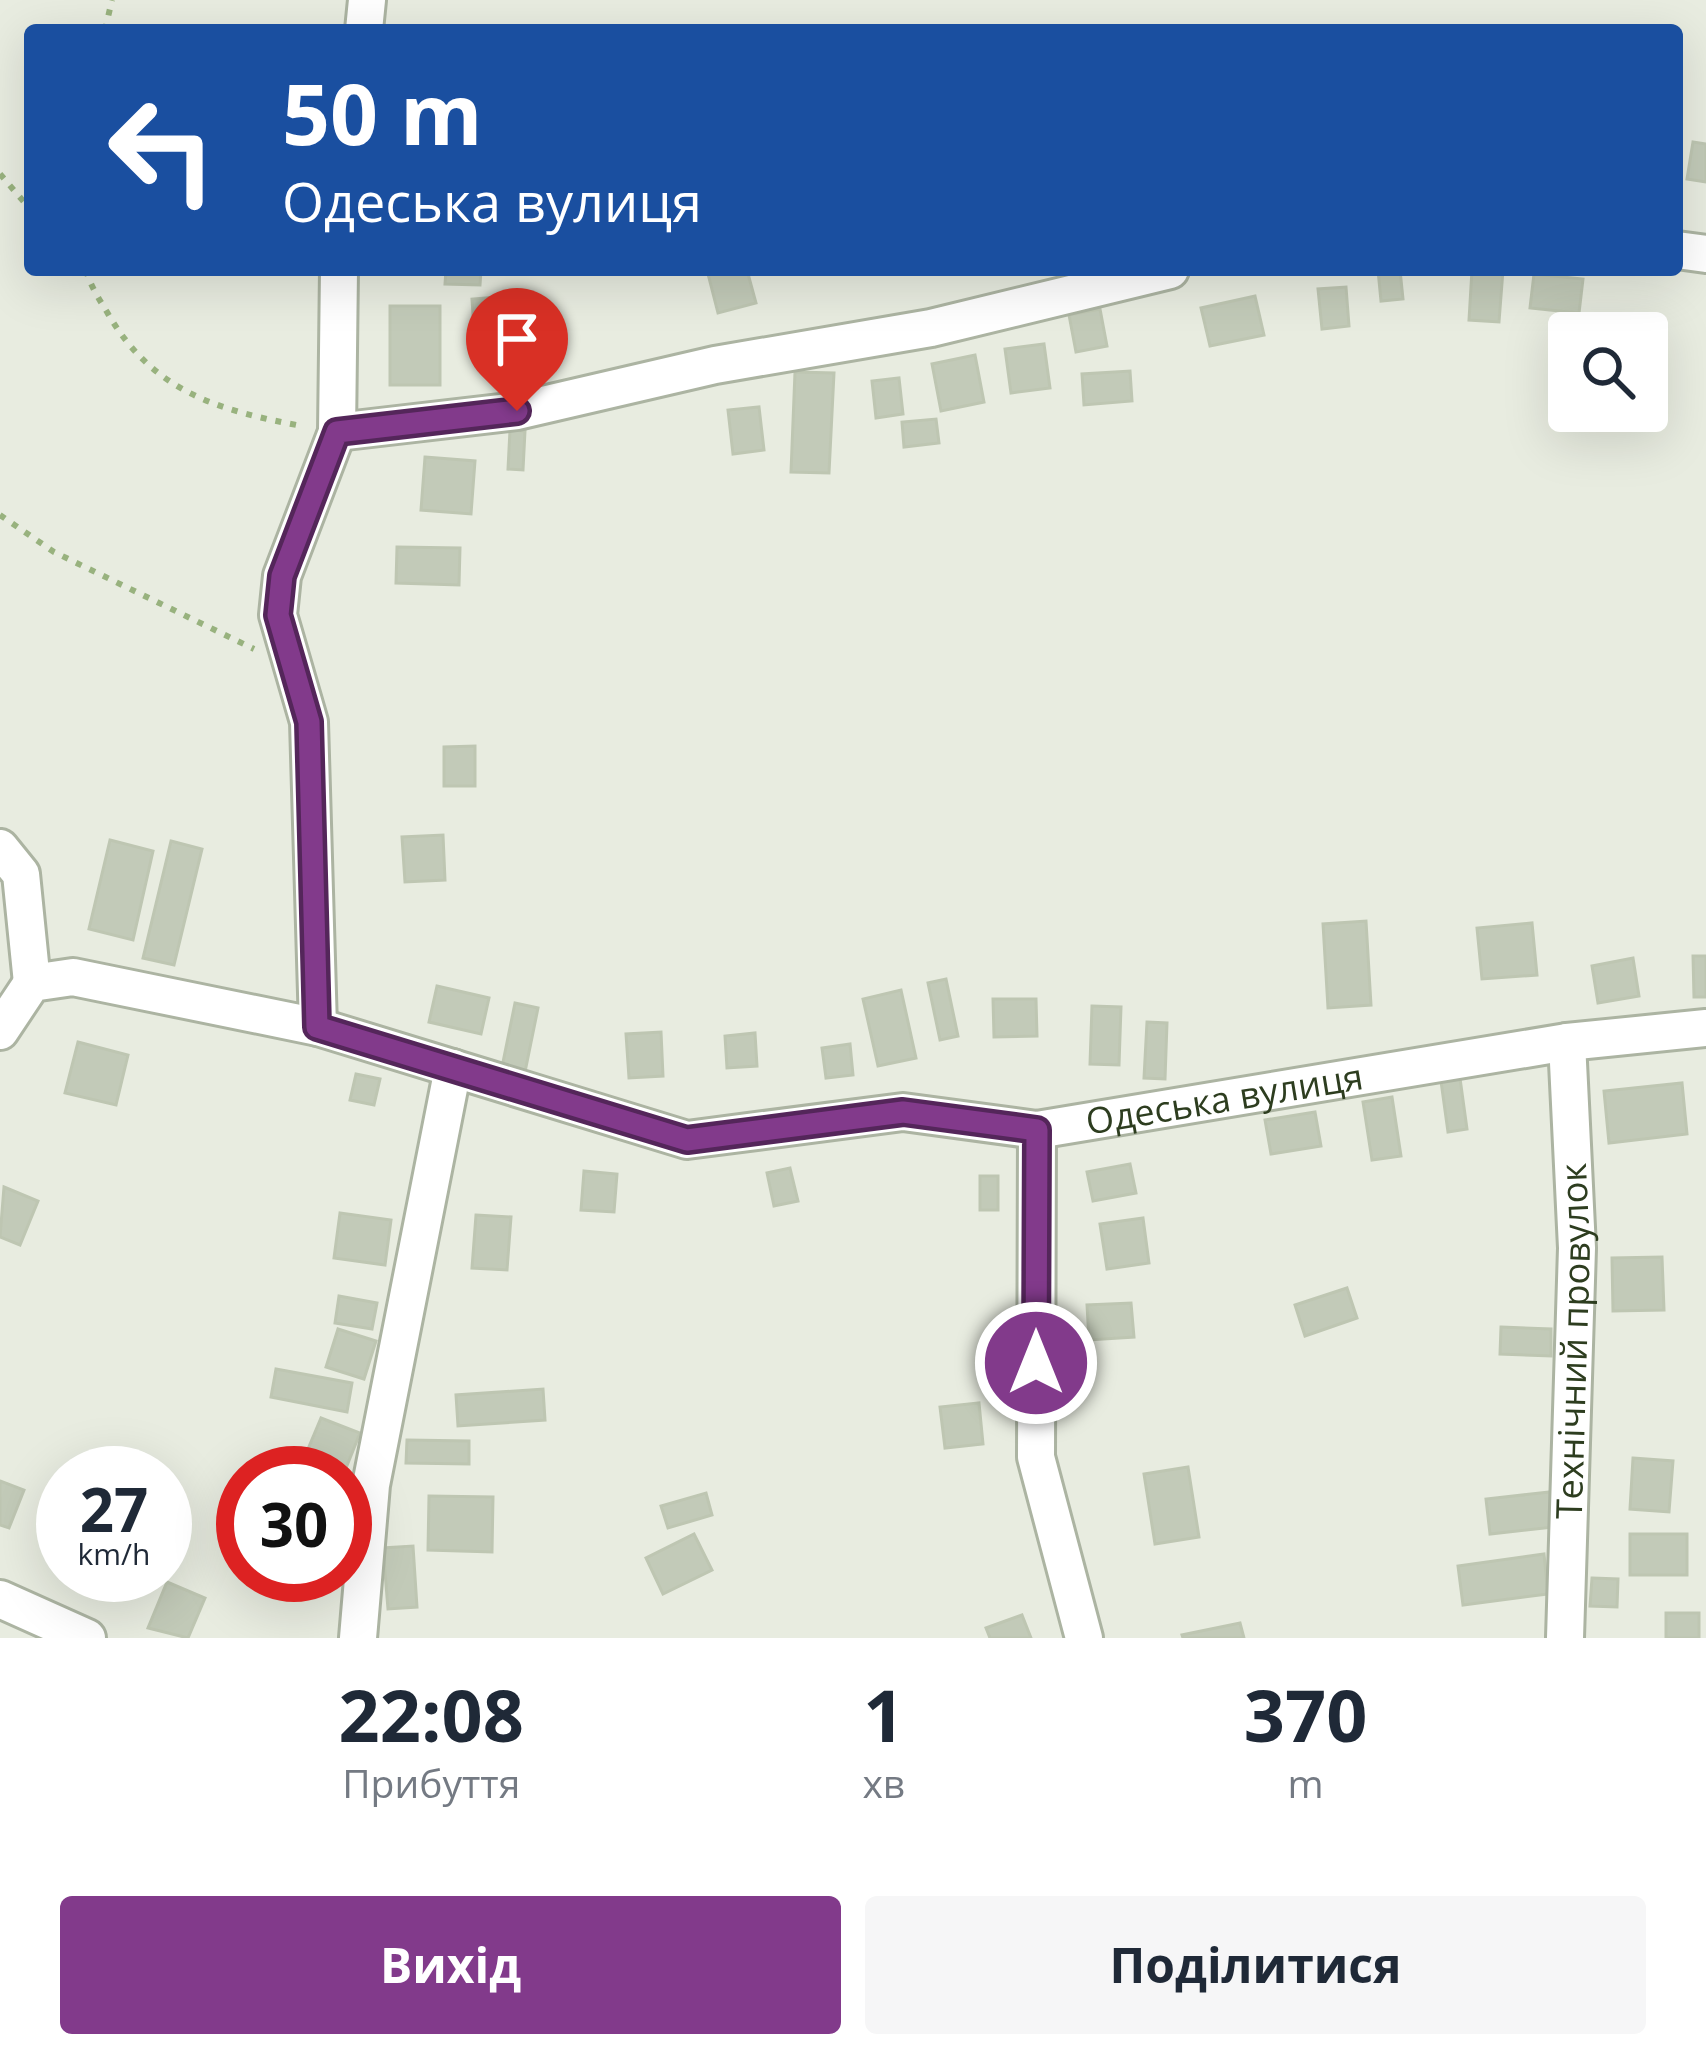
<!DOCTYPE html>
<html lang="uk">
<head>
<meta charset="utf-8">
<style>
	:root { --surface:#fff; --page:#f6f6f7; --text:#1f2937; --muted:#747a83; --accent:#823a8b }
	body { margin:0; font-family:"Open Sans",sans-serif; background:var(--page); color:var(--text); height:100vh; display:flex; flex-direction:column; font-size:45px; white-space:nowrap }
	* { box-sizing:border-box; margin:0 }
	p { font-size:39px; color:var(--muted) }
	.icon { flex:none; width:66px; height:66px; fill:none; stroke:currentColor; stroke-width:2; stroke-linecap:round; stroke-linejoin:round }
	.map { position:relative; height:1638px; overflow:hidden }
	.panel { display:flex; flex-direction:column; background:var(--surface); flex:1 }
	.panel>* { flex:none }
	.hud { position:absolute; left:24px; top:24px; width:1659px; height:252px; border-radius:12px; box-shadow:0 12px 48px #0002; background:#1a4fa0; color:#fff; overflow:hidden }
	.buttons { position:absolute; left:1548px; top:312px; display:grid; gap:24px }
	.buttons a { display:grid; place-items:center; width:120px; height:120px; border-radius:12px; background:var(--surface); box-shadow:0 12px 48px #0002; font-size:60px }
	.speed { position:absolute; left:36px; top:1446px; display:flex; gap:24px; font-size:60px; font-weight:700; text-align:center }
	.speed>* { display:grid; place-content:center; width:156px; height:156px; border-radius:50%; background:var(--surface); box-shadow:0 12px 48px #0002; line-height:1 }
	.speed small { font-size:30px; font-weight:400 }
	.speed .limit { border:18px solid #d22; background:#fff; color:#111 }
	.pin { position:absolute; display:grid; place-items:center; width:102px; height:102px; color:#fff; margin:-123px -51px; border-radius:50% 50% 50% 0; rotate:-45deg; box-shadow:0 0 12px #0007 }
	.pin .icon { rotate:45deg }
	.me { position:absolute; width:132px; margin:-66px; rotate:0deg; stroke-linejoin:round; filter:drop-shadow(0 0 9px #0008) }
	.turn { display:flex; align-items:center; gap:42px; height:252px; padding:0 60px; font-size:54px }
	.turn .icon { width:156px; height:156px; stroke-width:2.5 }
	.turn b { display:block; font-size:84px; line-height:102px }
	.eta { display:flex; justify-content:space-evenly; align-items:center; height:204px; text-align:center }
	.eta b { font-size:72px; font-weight:700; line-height:84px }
	.action { display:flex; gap:24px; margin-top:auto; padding:24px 60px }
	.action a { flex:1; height:138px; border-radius:12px; background:var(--accent); color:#fff; font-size:48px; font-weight:700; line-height:138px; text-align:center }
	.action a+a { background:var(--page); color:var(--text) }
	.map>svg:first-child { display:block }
</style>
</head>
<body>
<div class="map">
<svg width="1706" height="1638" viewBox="0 0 1706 1638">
	<rect width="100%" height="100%" fill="#e8ece0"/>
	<g fill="#c2cab8" stroke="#bec6b2" stroke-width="3">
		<polygon points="1693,142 1706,144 1706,182 1687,179"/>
		<polygon points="446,270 481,270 480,285 445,284"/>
		<polygon points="707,270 747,270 756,303 718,313"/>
		<polygon points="1378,270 1400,270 1403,299 1381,301"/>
		<polygon points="1472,270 1503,270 1499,322 1469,320"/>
		<polygon points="1534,274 1583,279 1579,313 1530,308"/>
		<polygon points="1346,287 1349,326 1322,329 1318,289"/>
		<polygon points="533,294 536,325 474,330 472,299"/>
		<polygon points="1255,296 1264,335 1210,346 1201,308"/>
		<rect x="390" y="306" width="50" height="79"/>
		<polygon points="1100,309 1107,346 1076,352 1069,315"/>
		<polygon points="1044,344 1050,388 1011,393 1005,349"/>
		<polygon points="975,355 984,402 941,411 932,364"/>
		<polygon points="1130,371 1132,401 1084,405 1082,374"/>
		<polygon points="795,372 834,373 829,473 791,472"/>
		<polygon points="899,378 903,414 876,418 872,381"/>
		<polygon points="759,407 764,450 733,454 728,410"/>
		<polygon points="936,419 939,443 904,447 902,422"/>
		<polygon points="510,430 525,431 523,470 508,469"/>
		<polygon points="425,457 475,461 471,514 421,510"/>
		<polygon points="397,547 460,548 459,585 396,583"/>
		<polygon points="475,746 475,786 444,786 444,747"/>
		<polygon points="443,835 445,880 405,882 402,837"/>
		<polygon points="110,840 153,851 133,940 89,929"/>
		<polygon points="171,841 202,849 174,965 143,958"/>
		<polygon points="1366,921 1371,1005 1328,1008 1323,924"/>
		<polygon points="1532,923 1537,975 1482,979 1477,928"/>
		<polygon points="1693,956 1706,956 1706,997 1694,997"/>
		<polygon points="1633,958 1639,996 1598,1003 1592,966"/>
		<polygon points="946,979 958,1036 940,1040 928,983"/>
		<polygon points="437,986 489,998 481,1034 429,1022"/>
		<polygon points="901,990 916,1058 878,1066 863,999"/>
		<polygon points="993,999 1036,999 1037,1036 994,1037"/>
		<polygon points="515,1003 538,1008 525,1072 502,1067"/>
		<polygon points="1092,1006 1121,1007 1119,1065 1090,1064"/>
		<polygon points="1147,1022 1167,1023 1165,1079 1144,1078"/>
		<polygon points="661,1032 663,1076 629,1078 626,1034"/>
		<polygon points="755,1033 757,1066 727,1068 725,1036"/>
		<polygon points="78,1042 128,1055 116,1105 65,1093"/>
		<polygon points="850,1044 853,1075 826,1078 822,1048"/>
		<polygon points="1459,1071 1467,1129 1448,1132 1440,1074"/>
		<polygon points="356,1074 380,1079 374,1105 350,1100"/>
		<polygon points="1682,1083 1687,1134 1609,1143 1604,1091"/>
		<polygon points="1392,1097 1401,1156 1372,1160 1363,1102"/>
		<polygon points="1315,1112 1321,1146 1271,1154 1265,1120"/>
		<polygon points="1130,1164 1136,1193 1093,1201 1087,1172"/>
		<polygon points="790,1168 798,1201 774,1206 767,1173"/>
		<polygon points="584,1171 617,1174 614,1212 581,1210"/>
		<rect x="980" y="1176" width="18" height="34"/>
		<polygon points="4,1187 38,1201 20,1245 0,1237"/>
		<polygon points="340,1213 391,1220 385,1265 334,1258"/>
		<polygon points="476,1215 511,1217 507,1270 472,1268"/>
		<polygon points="1143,1218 1149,1263 1107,1269 1100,1224"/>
		<polygon points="1662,1257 1664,1310 1613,1311 1612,1258"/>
		<polygon points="1347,1288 1357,1318 1305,1336 1295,1305"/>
		<polygon points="339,1296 377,1303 372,1329 335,1323"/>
		<polygon points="1131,1303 1134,1337 1089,1340 1087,1305"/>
		<polygon points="1501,1327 1551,1329 1551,1356 1500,1354"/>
		<polygon points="338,1329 376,1341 364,1379 326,1367"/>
		<polygon points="276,1369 352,1383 347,1412 271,1397"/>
		<polygon points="543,1389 545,1420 458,1426 456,1395"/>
		<polygon points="979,1403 983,1444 945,1448 940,1407"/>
		<polygon points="321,1418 360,1433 344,1473 298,1473"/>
		<polygon points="407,1440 469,1441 469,1464 406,1463"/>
		<polygon points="1633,1458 1673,1461 1669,1512 1630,1509"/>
		<polygon points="1188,1467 1199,1537 1155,1544 1144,1474"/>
		<polygon points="0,1481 24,1490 9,1528 0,1525"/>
		<polygon points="1550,1492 1554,1527 1490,1534 1486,1499"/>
		<polygon points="706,1493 712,1515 668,1528 661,1506"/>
		<polygon points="429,1496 493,1497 492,1552 428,1550"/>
		<polygon points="694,1534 712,1570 663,1594 646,1558"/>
		<rect x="1630" y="1534" width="57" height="41"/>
		<polygon points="413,1546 417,1607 388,1609 383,1548"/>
		<polygon points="1544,1554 1548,1594 1463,1605 1458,1566"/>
		<polygon points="1592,1578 1618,1579 1617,1607 1590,1606"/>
		<polygon points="167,1582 205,1598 188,1638 148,1628"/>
		<rect x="1666" y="1613" width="33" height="25"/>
		<polygon points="1022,1615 1031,1638 990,1638 986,1628"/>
		<polygon points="1240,1623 1244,1638 1183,1638 1182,1635"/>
	</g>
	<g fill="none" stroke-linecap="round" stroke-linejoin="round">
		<defs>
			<g id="minor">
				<polyline points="364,30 367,0"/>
				<polyline points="1677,250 1706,254"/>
				<polyline points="337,432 517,411 715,365 931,328 1170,270"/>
				<polyline points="0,848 21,874 32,983"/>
				<polyline points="318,1027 309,722 278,615 282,576 337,432 339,270"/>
				<path id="s1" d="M0 1031 32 983 73 977 318 1027 687 1140 903 1112 1037 1130 1567 1042 1706 1028"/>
				<polyline points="1037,1130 1036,1457 1084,1638"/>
				<polyline points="0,1599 87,1638"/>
				<polyline points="358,1638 371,1485 453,1068"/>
				<path id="s2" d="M1565 1638 1577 1248 1567 1042"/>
			</g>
		</defs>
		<use href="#minor" stroke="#acb4a2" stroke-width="42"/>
		<g stroke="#98b27e" stroke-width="6" stroke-dasharray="6 9" stroke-linecap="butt">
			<polyline points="105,30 112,0"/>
			<polyline points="0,174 30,209"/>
			<path d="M86 270C90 285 99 299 107 312 152 391 216 410 302 426"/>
			<polyline points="0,515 54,552 254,649"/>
		</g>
		<use href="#minor" stroke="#fff" stroke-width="36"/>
	</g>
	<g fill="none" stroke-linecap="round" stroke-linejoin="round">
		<defs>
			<polyline id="route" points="517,411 337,432 282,576 278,615 309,722 317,1027 687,1140 903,1112 1037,1130 1036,1363"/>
		</defs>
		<use href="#route" stroke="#54265a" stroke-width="30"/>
		<use href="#route" stroke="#823a8b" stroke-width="21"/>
	</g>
	<g text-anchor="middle" stroke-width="10" stroke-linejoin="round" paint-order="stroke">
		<g font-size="36" fill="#2d3d1f" stroke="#f6f8f0">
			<text dy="13" stroke="none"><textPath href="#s1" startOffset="1278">Одеська вулиця</textPath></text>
			<text dy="13" stroke="none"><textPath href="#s2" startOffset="297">Технічний провулок</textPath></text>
		</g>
	</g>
</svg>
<div class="buttons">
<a><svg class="icon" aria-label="search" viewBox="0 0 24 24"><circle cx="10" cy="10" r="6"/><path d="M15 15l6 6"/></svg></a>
</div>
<div class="speed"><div>27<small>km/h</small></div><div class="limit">30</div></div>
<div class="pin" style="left:517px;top:411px;background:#d93025"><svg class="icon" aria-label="arrive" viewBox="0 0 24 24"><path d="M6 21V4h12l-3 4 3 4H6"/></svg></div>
<svg class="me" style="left:1036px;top:1363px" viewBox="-20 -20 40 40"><circle r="17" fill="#823a8b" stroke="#fff" stroke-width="3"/><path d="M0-11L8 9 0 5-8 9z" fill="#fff"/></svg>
<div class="hud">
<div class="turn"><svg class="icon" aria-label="left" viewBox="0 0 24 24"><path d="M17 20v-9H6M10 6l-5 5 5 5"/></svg><div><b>50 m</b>Одеська вулиця</div></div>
</div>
</div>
<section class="panel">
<div class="eta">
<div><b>22:08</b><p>Прибуття</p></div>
<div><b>1</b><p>хв</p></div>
<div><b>370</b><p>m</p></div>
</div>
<div class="action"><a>Вихід</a><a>Поділитися</a></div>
</section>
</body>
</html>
